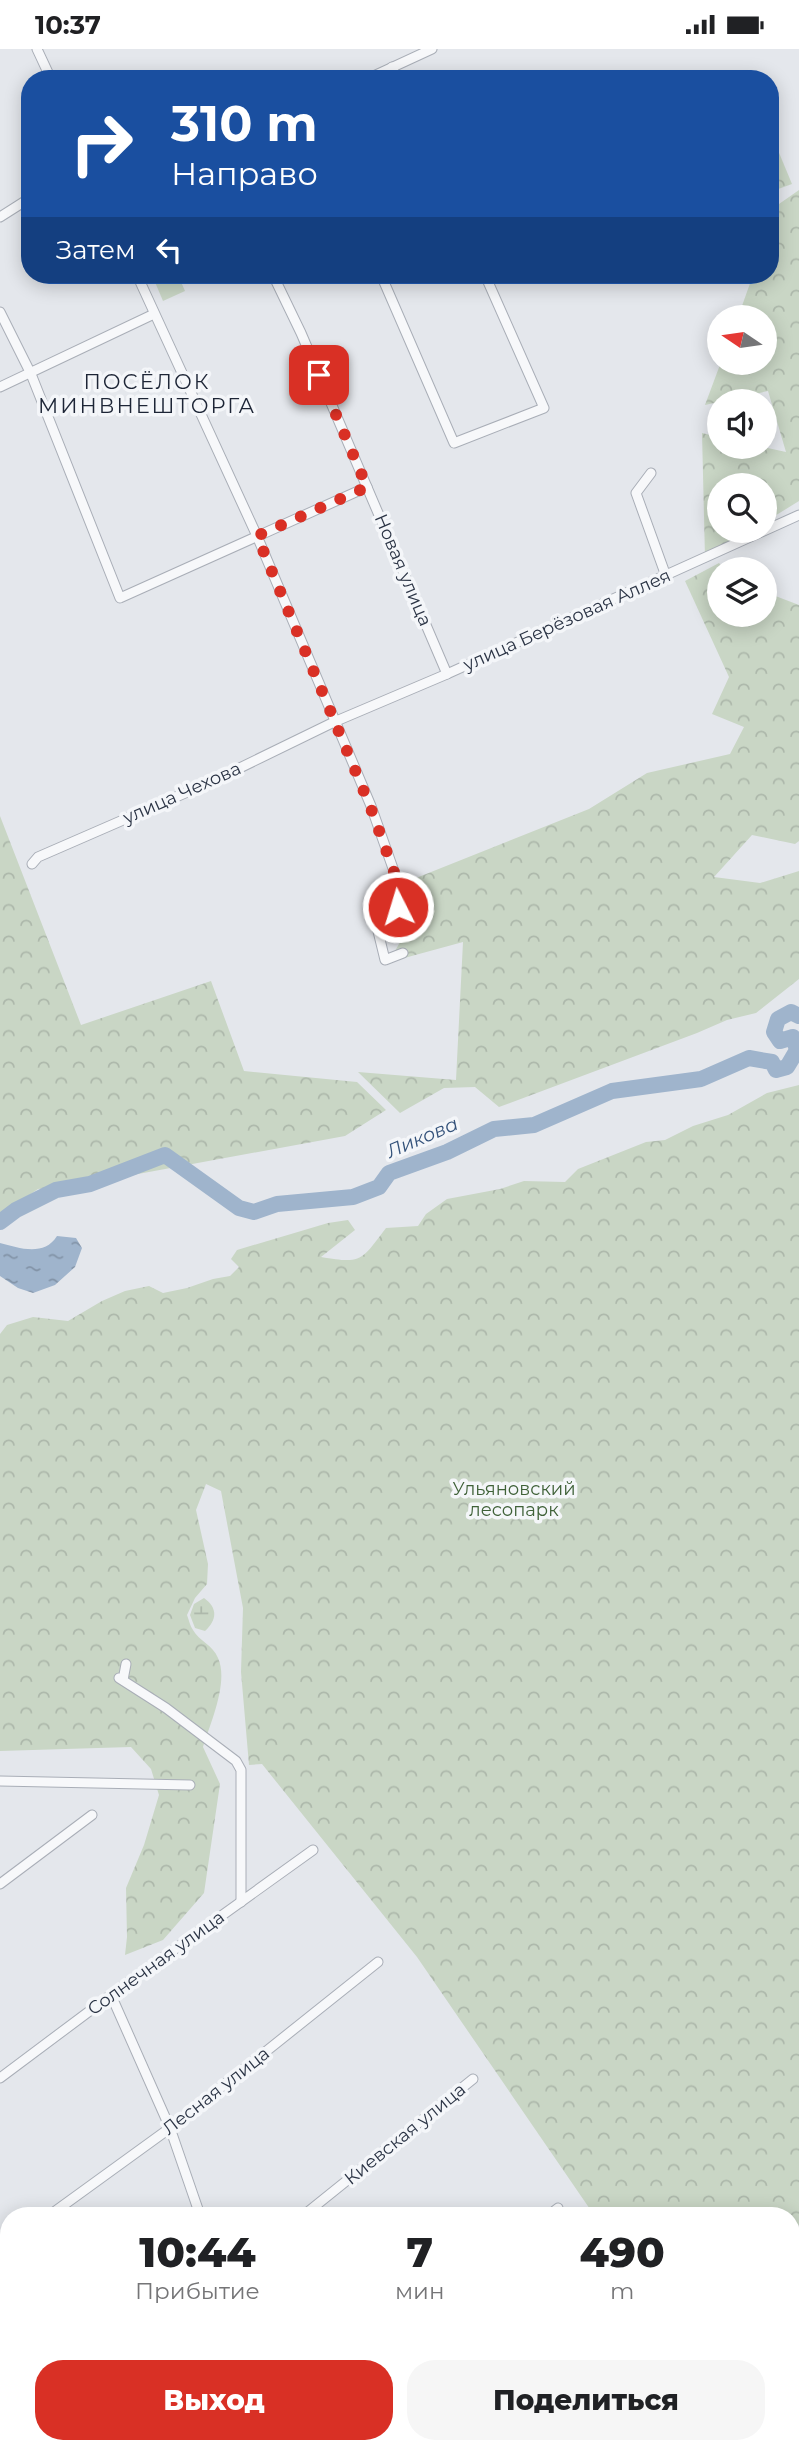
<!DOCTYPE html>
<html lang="ru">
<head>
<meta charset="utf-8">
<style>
	:root { --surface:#fff; --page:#f6f6f6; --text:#202124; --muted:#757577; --accent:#d93025 }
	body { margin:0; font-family:Montserrat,sans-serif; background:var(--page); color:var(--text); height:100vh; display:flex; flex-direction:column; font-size:26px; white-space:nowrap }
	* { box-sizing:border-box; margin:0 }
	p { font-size:23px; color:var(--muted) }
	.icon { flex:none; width:38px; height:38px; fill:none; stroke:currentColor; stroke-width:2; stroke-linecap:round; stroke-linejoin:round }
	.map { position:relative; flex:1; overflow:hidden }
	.details { position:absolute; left:0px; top:2158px; width:800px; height:247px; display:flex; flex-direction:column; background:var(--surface); border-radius:28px 28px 0 0; box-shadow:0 4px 18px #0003 }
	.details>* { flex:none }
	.banner { position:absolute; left:21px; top:21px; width:758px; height:214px; border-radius:28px; box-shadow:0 4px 18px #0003; background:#1a4fa0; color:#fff; overflow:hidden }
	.needle { width:46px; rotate:283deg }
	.controls { position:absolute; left:707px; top:256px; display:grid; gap:14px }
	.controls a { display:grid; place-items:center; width:70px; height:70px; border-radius:50%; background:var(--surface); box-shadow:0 4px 18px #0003; font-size:35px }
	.pin { position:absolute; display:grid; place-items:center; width:60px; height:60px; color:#fff; margin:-30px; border-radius:14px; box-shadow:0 4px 10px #0006 }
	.me { position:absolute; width:77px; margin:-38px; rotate:355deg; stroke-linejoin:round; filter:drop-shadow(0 0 5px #0008) }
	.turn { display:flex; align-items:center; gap:24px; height:147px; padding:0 35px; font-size:32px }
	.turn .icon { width:91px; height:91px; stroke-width:2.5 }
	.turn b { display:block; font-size:49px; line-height:60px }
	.then { display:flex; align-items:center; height:66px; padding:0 35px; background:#0003; gap:14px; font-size:26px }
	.eta { display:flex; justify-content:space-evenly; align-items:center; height:119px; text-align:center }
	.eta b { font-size:42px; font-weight:800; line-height:49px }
	.primary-button { display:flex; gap:14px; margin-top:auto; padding:14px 35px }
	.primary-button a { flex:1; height:80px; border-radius:28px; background:var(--accent); color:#fff; font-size:28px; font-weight:800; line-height:80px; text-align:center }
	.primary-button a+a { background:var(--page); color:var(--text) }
	.status { display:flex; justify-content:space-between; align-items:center; height:49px; padding:0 35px; background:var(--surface); direction:ltr }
	.status svg { height:19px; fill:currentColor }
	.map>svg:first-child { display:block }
</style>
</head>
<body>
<div class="status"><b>10:37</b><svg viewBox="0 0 49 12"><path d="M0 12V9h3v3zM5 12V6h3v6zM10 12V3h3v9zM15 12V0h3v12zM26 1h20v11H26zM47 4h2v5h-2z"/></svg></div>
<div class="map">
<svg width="799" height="2403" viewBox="0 0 799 2403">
	<defs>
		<pattern id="forest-crowns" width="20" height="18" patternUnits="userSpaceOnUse" patternTransform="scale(1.75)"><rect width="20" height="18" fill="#c9d6c5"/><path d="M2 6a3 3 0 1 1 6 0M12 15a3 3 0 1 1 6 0" fill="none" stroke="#adb8ab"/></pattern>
		<pattern id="wetland-marsh" width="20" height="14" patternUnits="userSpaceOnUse" patternTransform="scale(1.75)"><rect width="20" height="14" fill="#c9d6c5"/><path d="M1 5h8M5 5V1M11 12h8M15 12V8" fill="none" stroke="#adb8ab"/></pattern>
		<pattern id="water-ripples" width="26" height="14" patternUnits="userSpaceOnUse" patternTransform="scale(1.75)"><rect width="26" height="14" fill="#9fb4cc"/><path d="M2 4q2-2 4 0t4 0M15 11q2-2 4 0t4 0" fill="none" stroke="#8293a7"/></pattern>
	</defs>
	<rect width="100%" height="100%" fill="#e4e7ec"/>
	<g fill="url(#forest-crowns)">
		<polygon points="770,82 792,135 770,143"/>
		<polygon points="799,141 799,452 765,473 765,436 719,436 719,481 751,481 705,509 702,384 719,388 719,397 758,397 786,403 768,342 705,356 721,313 765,313 765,268 738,268 753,226 770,226 770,181 779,155"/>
		<polygon points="719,514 724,520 719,520 719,565 765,565 765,543 799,556 799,792 795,795 752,786 714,828 760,834 799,822 799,930 756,964 727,971 697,984 499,1058 475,1038 444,1039 400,1064 358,1023 456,1031 463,893 397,911 395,902 416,865 406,833 589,760 647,724 730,705 744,678 712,665 729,628 685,532"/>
		<polygon points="0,767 81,976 211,932 244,1022 357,1033 386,1061 345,1087 138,1125 38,1140 0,1166"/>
		<path d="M799 1036V2176L791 2182V2166H594L417 1908 262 1715 249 1716 241 1623 243 1559 221 1442 206 1435 196 1461 208 1515 207 1535 195 1549 187 1566C189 1571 190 1577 193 1581 199 1592 213 1596 218 1609 229 1633 210 1675 203 1698L220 1735 204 1844 163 1891 125 1906 127 1888 126 1839 144 1796 159 1746 151 1720 131 1698 0 1702V1285L7 1276 33 1268 68 1272 102 1252 125 1242 149 1237 163 1244 187 1239 213 1230 230 1227 239 1218 231 1210 237 1201 328 1174 348 1171 355 1181 321 1208C362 1215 361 1212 386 1179L418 1177 426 1165 447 1150 500 1140 524 1132 565 1133 578 1120 646 1093 665 1091 693 1077 728 1066 767 1044Z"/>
	</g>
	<path fill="url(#wetland-marsh)" d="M204 1549C218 1559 217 1571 205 1582L195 1579 190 1566 194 1555Z"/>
	<polygon fill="#c9d6c5" points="152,226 178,226 185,242 163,252"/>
	<path fill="url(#water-ripples)" d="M57 1187 76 1189 82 1199 75 1218 55 1236 33 1244 18 1239 0 1227V1194C19 1199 44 1208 57 1187Z"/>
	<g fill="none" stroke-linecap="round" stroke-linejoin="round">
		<polyline stroke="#9fb4cc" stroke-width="16" points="0,1173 16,1161 56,1141 90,1135 165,1106 239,1159 254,1163 277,1155 353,1148 379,1138 389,1124 447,1103 494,1080 534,1076 612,1042 701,1030 749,1009 772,1013 776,1021 787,1018 797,1001 793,988 780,992 774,983 778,970 791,963 799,967"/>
		<defs>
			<g id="minor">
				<polyline points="37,0 51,30"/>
				<polyline points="392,18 397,30"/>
				<polyline points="367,30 432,0"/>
				<polyline points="0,168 30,149"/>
				<polyline points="137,226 257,487 371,757 402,845 398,858 376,874 385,911 403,904"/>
				<polyline points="273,226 301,284 447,625"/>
				<polyline points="381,226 454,394 544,359 485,226"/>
				<polyline points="0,263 31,325 120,549 367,438"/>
				<polyline points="0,338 154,265"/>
				<polyline points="651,424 636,444 666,527"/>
				<polyline points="32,815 38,808 215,731 334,673 447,625 799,466"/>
				<polyline points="119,1629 166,1659 236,1712 241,1721 241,1853"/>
				<polyline points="123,1631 126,1615"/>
				<polyline points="0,1732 190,1736"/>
				<polyline points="0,1835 92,1766"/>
				<polyline points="111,1946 170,2079 200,2166"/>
				<polyline points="0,2029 111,1946 313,1801"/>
				<polyline points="50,2166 170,2079 378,1913"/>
				<polyline points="304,2166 473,2030"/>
				<polyline points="549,2166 558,2159"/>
				<polyline points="0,2203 9,2197"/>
				<polyline points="791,2269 799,2264"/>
				<polyline points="0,2366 9,2378"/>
				<polyline points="791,2383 799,2390"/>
				<polyline points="22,2396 28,2403"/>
				<polyline points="299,2396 303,2403"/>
				<polyline points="782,2396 790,2403"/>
				<polyline points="184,2403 195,2396"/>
				<polyline points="438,2403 448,2396"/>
				<polyline points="490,2403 499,2396"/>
				<polyline points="684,2403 693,2396"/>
			</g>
		</defs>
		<use href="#minor" stroke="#a9aeb7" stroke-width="11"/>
		<use href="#minor" stroke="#f7f8fa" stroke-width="9"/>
	</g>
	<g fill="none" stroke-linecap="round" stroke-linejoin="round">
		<polyline stroke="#d93025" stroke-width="12" stroke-dasharray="0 21.6" points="319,326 367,438 257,487 370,757 402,845 398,858"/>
	</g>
	<g text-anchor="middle" stroke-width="7" stroke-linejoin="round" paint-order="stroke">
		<g font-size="18" fill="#2b3445" stroke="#f4f6f9">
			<text transform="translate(403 521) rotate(67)" y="6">Новая улица</text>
			<text transform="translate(567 571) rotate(-24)" y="6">улица Берёзовая Аллея</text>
			<text transform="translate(182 744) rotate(-24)" y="6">улица Чехова</text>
			<text transform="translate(156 1914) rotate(-36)" y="6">Солнечная улица</text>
			<text transform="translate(216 2042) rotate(-38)" y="6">Лесная улица</text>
			<text transform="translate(405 2085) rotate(-39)" y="6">Киевская улица</text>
		</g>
		<g font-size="18" fill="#3f6138" stroke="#f4f6f9">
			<text x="514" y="1446">Ульяновский<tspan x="514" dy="21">лесопарк</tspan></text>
		</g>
		<g font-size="19" font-style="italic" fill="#34527a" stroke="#f4f6f9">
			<text transform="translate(422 1088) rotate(-23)" y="7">Ликова</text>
		</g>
		<g font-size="21" letter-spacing="2" fill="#1d2536" stroke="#f4f6f9">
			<text x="147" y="340">ПОСЁЛОК<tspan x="147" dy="24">МИНВНЕШТОРГА</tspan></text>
		</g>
	</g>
</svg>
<div class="controls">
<a><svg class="needle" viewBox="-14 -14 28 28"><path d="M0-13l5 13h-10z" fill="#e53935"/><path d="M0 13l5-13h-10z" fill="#757577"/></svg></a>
<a><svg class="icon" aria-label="sound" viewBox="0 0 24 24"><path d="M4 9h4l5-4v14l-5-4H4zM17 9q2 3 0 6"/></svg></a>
<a><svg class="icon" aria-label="search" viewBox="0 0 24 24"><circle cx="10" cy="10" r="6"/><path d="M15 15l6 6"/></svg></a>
<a><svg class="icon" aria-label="layers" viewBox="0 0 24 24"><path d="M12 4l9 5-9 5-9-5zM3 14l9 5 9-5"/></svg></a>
</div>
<div class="pin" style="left:319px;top:326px;background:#d93025"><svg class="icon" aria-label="arrive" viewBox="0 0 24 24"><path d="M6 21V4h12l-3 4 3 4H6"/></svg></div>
<svg class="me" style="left:398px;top:858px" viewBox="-20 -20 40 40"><circle r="17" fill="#d93025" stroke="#fff" stroke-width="3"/><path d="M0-11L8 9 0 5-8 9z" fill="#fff"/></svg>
<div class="banner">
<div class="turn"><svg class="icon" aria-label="right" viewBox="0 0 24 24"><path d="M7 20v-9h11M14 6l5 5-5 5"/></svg><div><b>310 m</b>Направо</div></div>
<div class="then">Затем<svg class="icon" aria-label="left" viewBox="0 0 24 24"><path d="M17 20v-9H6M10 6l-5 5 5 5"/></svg></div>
</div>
<section class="details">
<div class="eta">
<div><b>10:44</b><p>Прибытие</p></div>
<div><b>7</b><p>мин</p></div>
<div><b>490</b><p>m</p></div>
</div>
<div class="primary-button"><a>Выход</a><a>Поделиться</a></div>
</section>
</div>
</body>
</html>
